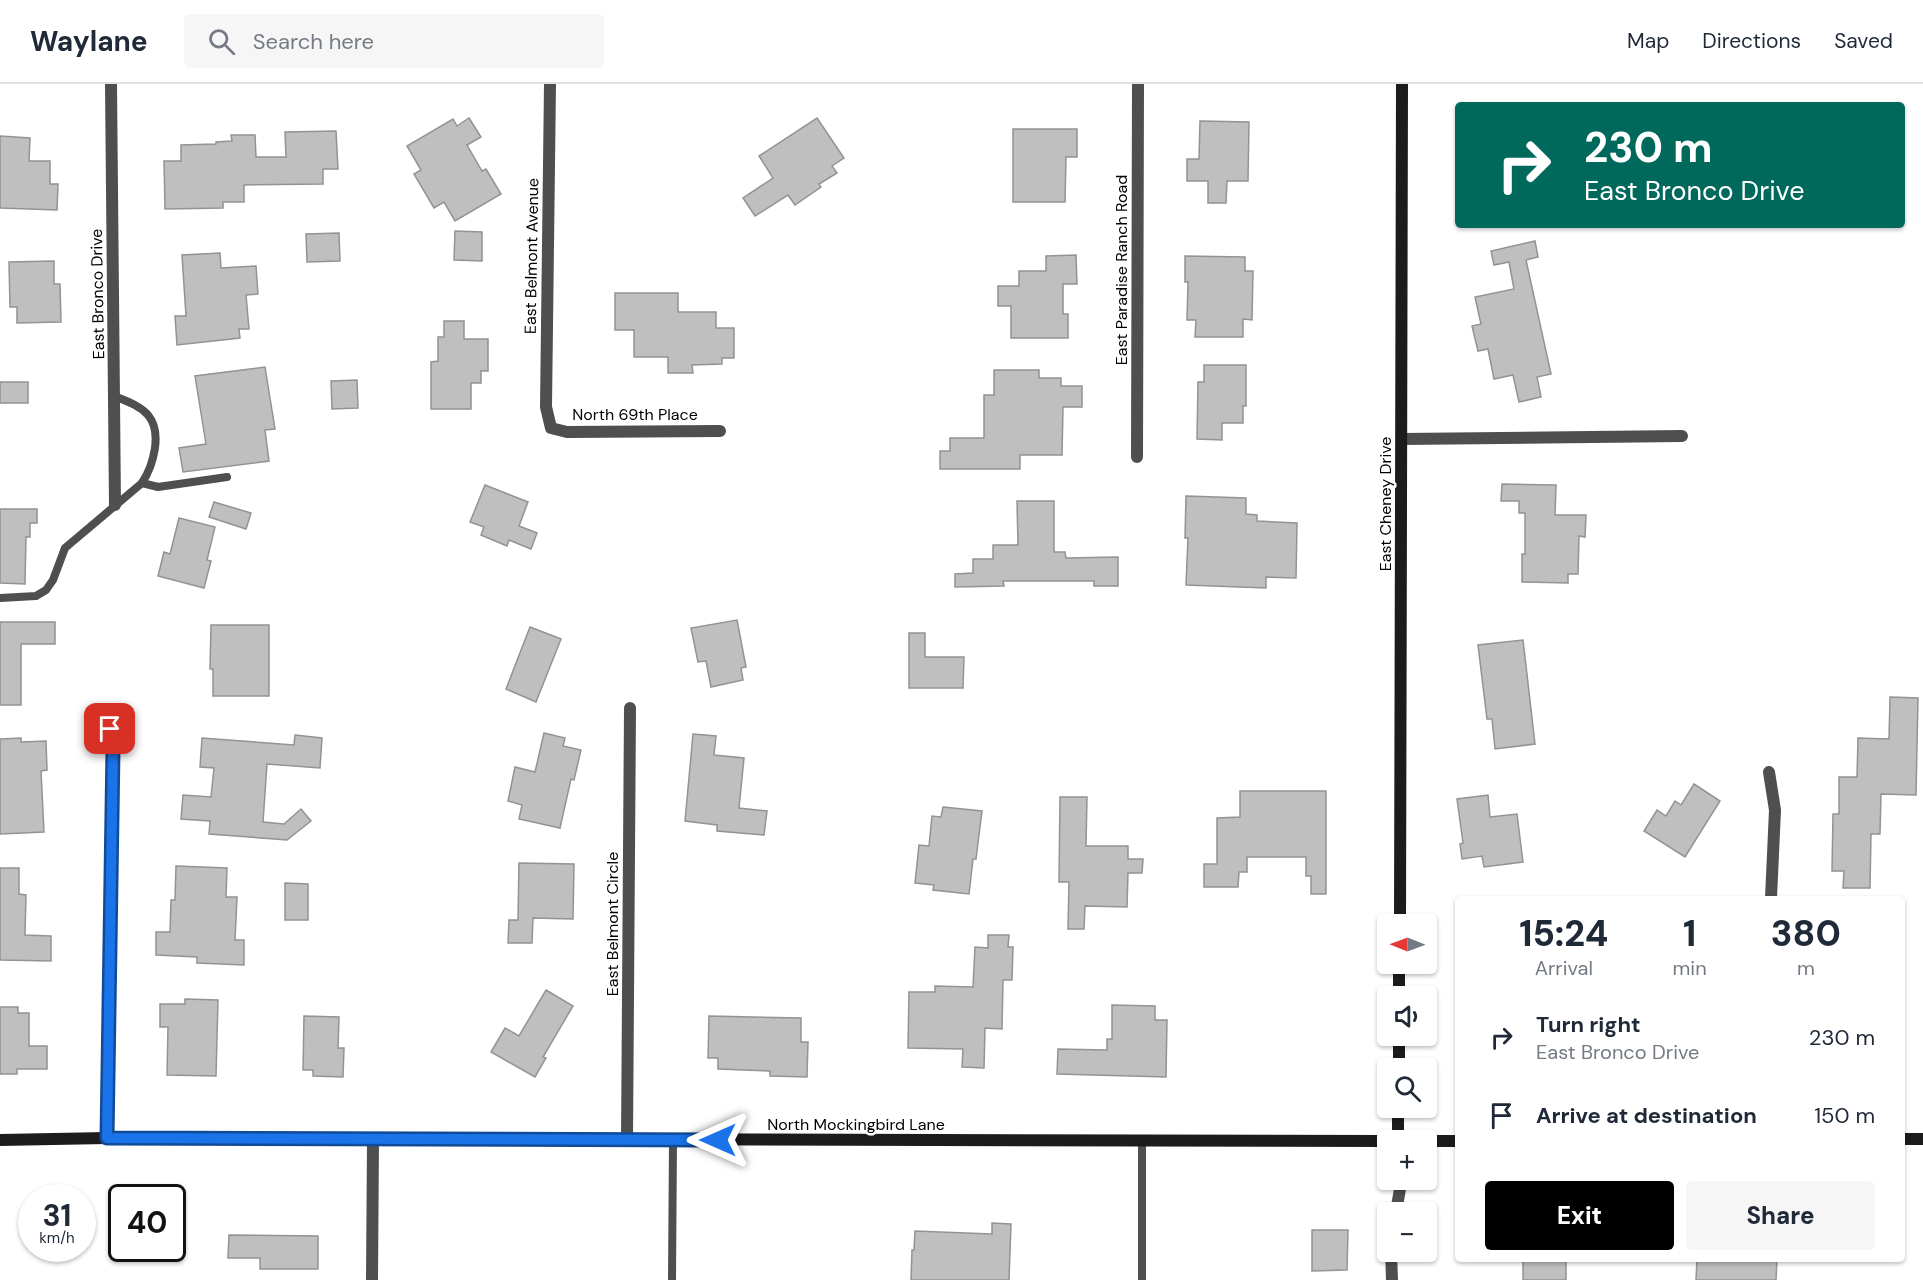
<!DOCTYPE html>
<html lang="en">
<head>
<meta charset="utf-8">
<style>
	:root { --surface:#fff; --page:#f6f6f7; --text:#1f2937; --muted:#747a83; --line:#e0e1e3; --accent:#000 }
	body { margin:0; font-family:"DM Sans",sans-serif; background:var(--page); color:var(--text); height:100vh; display:flex; flex-direction:column; font-size:22px; white-space:nowrap }
	* { box-sizing:border-box; margin:0 }
	p { font-size:20px; color:var(--muted) }
	.icon { flex:none; width:33px; height:33px; fill:none; stroke:currentColor; stroke-width:2; stroke-linecap:round; stroke-linejoin:round }
	.map { position:relative; flex:1; overflow:hidden }
	.details { position:absolute; left:1455px; top:812px; width:450px; height:366px; display:flex; flex-direction:column; background:var(--surface); border-radius:6px; box-shadow:0 2px 4px #0004 }
	.details>* { flex:none }
	.hud { position:absolute; left:1455px; top:18px; width:450px; height:126px; border-radius:6px; box-shadow:0 2px 4px #0004; background:#00695c; color:#fff; overflow:hidden }
	.needle { width:39px; rotate:271deg }
	.fabs { position:absolute; left:1377px; top:830px; display:grid; gap:12px }
	.fabs a { display:grid; place-items:center; width:60px; height:60px; border-radius:6px; background:var(--surface); box-shadow:0 2px 4px #0004; font-size:30px }
	.speed { position:absolute; left:18px; top:1100px; display:flex; gap:12px; font-size:30px; font-weight:700; text-align:center }
	.speed>* { display:grid; place-content:center; width:78px; height:78px; border-radius:50%; background:var(--surface); box-shadow:0 2px 4px #0004; line-height:1 }
	.speed small { font-size:15px; font-weight:400 }
	.speed .limit { border:3px solid #111; border-radius:9px; background:#fff; color:#111 }
	.pin { position:absolute; display:grid; place-items:center; width:51px; height:51px; color:#fff; margin:-26px; border-radius:12px; box-shadow:0 3px 9px #0006 }
	.me { position:absolute; width:66px; margin:-33px; rotate:270deg; stroke-linejoin:round; filter:drop-shadow(0 0 4px #0008) }
	.turn { display:flex; align-items:center; gap:21px; height:126px; padding:0 30px; font-size:27px }
	.turn .icon { width:78px; height:78px; stroke-width:2.5 }
	.turn b { display:block; font-size:42px; line-height:51px }
	.eta { display:flex; justify-content:space-evenly; align-items:center; height:102px; text-align:center }
	.eta b { font-size:36px; font-weight:800; line-height:42px }
	.button { display:flex; gap:12px; margin-top:auto; padding:12px 30px }
	.button a { flex:1; height:69px; border-radius:6px; background:var(--accent); color:#fff; font-size:24px; font-weight:800; line-height:69px; text-align:center }
	.button a+a { background:var(--page); color:var(--text) }
	ul { padding:0; list-style:none }
	li { display:flex; align-items:center; gap:18px; height:78px; padding:0 30px }
	li div { flex:1 }
	li b { display:block; font-size:22px }
	li em { font-style:normal }
	header { display:flex; align-items:center; gap:36px; box-sizing:border-box; height:84px; padding:0 30px; background:var(--surface); border-bottom:2px solid var(--line) }
	header strong { font-size:28px }
	nav { display:flex; gap:33px; margin-inline-start:auto; font-size:21px }
	.search { width:420px; height:54px; background:var(--page); display:flex; align-items:center; gap:15px; box-sizing:border-box; padding:0 21px; border-radius:6px; color:var(--muted); font-size:22px }
	.map>svg:first-child { display:block }
</style>
</head>
<body>
<header>
<strong>Waylane</strong>
<div class="search"><svg class="icon" aria-label="search" viewBox="0 0 24 24"><circle cx="10" cy="10" r="6"/><path d="M15 15l6 6"/></svg>Search here</div>
<nav><a>Map</a><a>Directions</a><a>Saved</a></nav>
</header>
<div class="map">
<svg width="1923" height="1196" viewBox="0 0 1923 1196">
	<rect width="100%" height="100%" fill="#fff"/>
	<g fill="#bfbfbf" stroke="#939393" stroke-width="1.5">
		<polygon points="469,34 481,53 467,61 482,87 486,85 501,110 455,137 444,118 434,124 414,90 421,86 407,62 453,35 457,42"/>
		<polygon points="817,34 844,74 832,82 837,89 819,100 821,103 795,121 788,111 755,132 743,114 773,94 759,72"/>
		<polygon points="1200,37 1249,38 1248,97 1227,97 1226,119 1208,119 1208,97 1187,97 1187,75 1199,75"/>
		<polygon points="1013,45 1077,45 1077,73 1066,73 1065,118 1013,118"/>
		<polygon points="336,47 338,85 323,85 323,100 244,101 244,118 223,118 223,124 165,125 164,77 181,77 181,61 216,60 216,58 232,57 231,51 255,51 256,73 286,73 285,48"/>
		<polygon points="0,52 30,54 29,77 50,77 50,100 58,100 57,126 0,124"/>
		<polygon points="455,147 482,148 482,177 454,176"/>
		<polygon points="339,149 340,177 307,178 306,150"/>
		<polygon points="1535,157 1538,173 1526,176 1551,290 1537,293 1541,313 1519,318 1513,291 1494,295 1488,265 1478,267 1472,242 1481,240 1475,213 1514,205 1509,178 1494,181 1491,167"/>
		<polygon points="220,169 221,184 256,182 258,210 246,211 249,245 239,245 240,254 177,261 175,232 186,232 182,171"/>
		<polygon points="1076,171 1077,200 1063,200 1063,230 1068,230 1068,254 1011,254 1011,222 998,222 998,202 1019,202 1019,187 1046,187 1046,172"/>
		<polygon points="1185,172 1245,173 1245,187 1253,187 1252,236 1243,235 1243,253 1195,253 1196,236 1187,236 1188,198 1185,198"/>
		<polygon points="54,177 54,200 60,200 61,238 17,239 17,223 10,223 9,178"/>
		<polygon points="615,209 678,209 678,228 716,228 716,244 734,244 734,274 722,274 722,280 692,281 693,289 668,289 668,273 634,273 634,246 615,246"/>
		<polygon points="444,237 464,237 464,255 488,255 488,287 481,287 481,299 471,299 471,325 431,325 431,278 438,277 438,253 444,253"/>
		<polygon points="1204,281 1246,281 1246,322 1243,322 1243,339 1222,339 1222,356 1197,355 1198,298 1204,298"/>
		<polygon points="265,283 275,345 265,346 269,377 183,388 179,364 206,360 195,292"/>
		<polygon points="994,286 1039,286 1039,294 1061,294 1061,302 1082,302 1082,323 1063,323 1062,371 1020,371 1020,385 940,385 940,367 950,367 950,354 984,354 984,311 994,311"/>
		<polygon points="357,296 358,324 332,325 331,297"/>
		<rect x="0" y="298" width="28" height="21"/>
		<polygon points="1502,400 1556,401 1555,431 1586,431 1585,453 1579,452 1578,490 1568,490 1568,499 1522,498 1522,470 1525,470 1525,429 1519,429 1519,417 1501,417"/>
		<polygon points="485,401 528,418 519,442 537,449 531,465 509,456 507,462 481,451 484,443 470,438"/>
		<polygon points="1186,412 1246,414 1246,430 1257,431 1257,437 1297,439 1296,494 1266,493 1266,504 1186,501 1188,454 1185,454"/>
		<polygon points="1017,417 1054,417 1054,468 1065,468 1066,474 1118,473 1118,502 1094,502 1094,497 1003,497 1004,502 955,503 955,490 973,489 973,475 993,475 993,461 1018,461"/>
		<polygon points="214,418 251,429 246,445 209,433"/>
		<polygon points="0,425 37,425 37,439 30,439 30,453 26,453 25,500 0,499"/>
		<polygon points="179,434 215,443 207,476 211,477 204,504 158,492 164,468 170,470"/>
		<polygon points="737,536 746,583 741,584 743,596 711,603 706,577 698,578 691,544"/>
		<polygon points="0,538 55,538 55,560 21,560 21,621 0,621"/>
		<polygon points="211,541 269,541 269,612 213,612 213,585 210,585"/>
		<polygon points="530,543 561,555 536,618 506,605"/>
		<polygon points="909,549 925,549 925,573 964,573 963,604 909,604"/>
		<polygon points="1523,556 1535,660 1495,665 1492,635 1487,635 1478,561"/>
		<polygon points="1890,613 1918,614 1916,711 1881,710 1880,750 1871,750 1870,804 1843,804 1844,787 1832,787 1833,730 1839,730 1839,693 1857,693 1858,654 1889,655"/>
		<polygon points="544,649 565,654 563,662 581,666 574,696 571,695 560,744 519,735 522,721 508,717 515,683 535,688"/>
		<polygon points="693,650 716,652 714,671 744,674 739,724 767,727 764,751 717,747 717,741 685,737"/>
		<polygon points="295,651 322,654 320,684 267,680 263,738 284,740 301,725 311,737 287,756 209,750 210,737 181,735 183,711 211,713 214,684 200,683 202,654 294,661"/>
		<polygon points="21,654 21,658 46,657 47,686 41,687 44,748 0,750 0,655"/>
		<polygon points="1694,700 1720,717 1685,773 1644,747 1657,726 1666,732 1675,717 1681,721"/>
		<polygon points="1240,707 1326,707 1326,810 1311,810 1311,792 1306,792 1306,773 1247,773 1247,788 1239,788 1238,803 1204,803 1204,780 1217,780 1217,734 1240,733"/>
		<polygon points="1488,711 1490,733 1517,730 1523,778 1484,783 1482,772 1462,775 1460,760 1463,759 1457,715"/>
		<polygon points="1060,713 1087,713 1086,762 1128,762 1128,775 1143,775 1142,789 1128,789 1127,823 1085,822 1084,845 1068,845 1069,798 1059,798"/>
		<polygon points="943,723 982,727 976,775 973,775 969,810 933,806 934,801 915,799 919,761 929,762 932,732 941,733"/>
		<polygon points="519,779 574,780 573,835 533,834 532,859 508,859 509,836 518,836"/>
		<polygon points="176,782 227,784 226,813 237,813 235,856 244,856 244,881 197,879 197,873 156,871 156,848 170,848 171,816 175,816"/>
		<polygon points="0,784 19,784 19,810 26,811 25,851 51,852 51,877 0,876"/>
		<polygon points="285,799 308,800 308,836 285,836"/>
		<polygon points="988,851 1009,851 1008,863 1013,863 1012,896 1003,896 1002,945 985,944 984,984 962,983 963,965 908,964 909,908 935,908 935,902 973,903 975,863 988,864"/>
		<polygon points="546,906 573,922 543,973 546,974 535,993 491,968 505,944 519,952"/>
		<polygon points="185,915 218,916 216,992 167,991 168,943 160,943 160,920 185,920"/>
		<polygon points="1112,921 1155,922 1155,936 1167,936 1166,993 1057,990 1058,965 1107,966 1107,955 1112,955"/>
		<polygon points="0,923 18,923 18,929 29,929 29,962 47,962 47,985 17,985 17,990 0,990"/>
		<polygon points="304,932 339,933 338,964 344,964 343,993 313,992 313,986 303,986"/>
		<polygon points="709,932 801,934 801,958 808,958 807,993 770,992 770,987 718,985 718,974 708,974"/>
		<polygon points="992,1139 1011,1140 1009,1196 911,1196 912,1166 914,1166 915,1147 992,1150"/>
		<polygon points="1312,1146 1348,1146 1347,1186 1312,1187"/>
		<polygon points="229,1151 318,1152 318,1185 260,1185 260,1174 228,1174"/>
		<rect x="1523" y="1174" width="43" height="22"/>
		<polygon points="1697,1174 1777,1174 1776,1196 1696,1196"/>
	</g>
	<g fill="none" stroke-linecap="round" stroke-linejoin="round">
		<g stroke="#4f4f4f" stroke-width="8">
			<polyline points="142,399 158,403 227,393"/>
			<path d="M0 514 36 512 46 506 53 496 65 464 142 399C153 382 163 349 148 331 139 321 126 317 114 312"/>
			<polyline points="1142,1057 1142,1196"/>
			<polyline points="672,1196 673,1056"/>
		</g>
		<g stroke="#4f4f4f" stroke-width="12">
			<polyline points="111,0 115,421"/>
			<polyline points="550,0 546,323 551,344 567,348 720,347"/>
			<polyline points="1402,355 1682,352"/>
			<polyline points="1137,373 1138,0"/>
			<polyline points="1769,688 1775,726 1771,814"/>
			<polyline points="107,1054 113,665 108,625"/>
			<polyline points="627,1056 630,624"/>
			<polyline points="1396,1128 1400,1105 1399,1095"/>
			<polyline points="1391,1167 1392,1196"/>
			<polyline points="372,1196 373,1056"/>
		</g>
		<g stroke="#1c1c1c" stroke-width="12">
			<polyline points="1400,840 1402,0"/>
			<polyline points="1399,912 1399,879"/>
			<polyline points="1399,984 1399,951"/>
			<polyline points="1902,1055 1923,1055"/>
			<polyline points="0,1056 107,1054 1388,1057"/>
			<polyline points="1398,1056 1398,1023"/>
			<polyline points="1426,1057 1458,1057"/>
		</g>
	</g>
	<g fill="none" stroke-linecap="round" stroke-linejoin="round">
		<defs>
			<polyline id="route" points="110,645 113,665 107,1054 718,1056"/>
		</defs>
		<use href="#route" stroke="#114b97" stroke-width="15"/>
		<use href="#route" stroke="#1a73e8" stroke-width="10"/>
	</g>
	<g text-anchor="middle" stroke-width="5" stroke-linejoin="round" paint-order="stroke">
		<g font-size="16" fill="#000" stroke="#fff">
			<text transform="translate(531 172) rotate(-89)" y="6">East Belmont Avenue</text>
			<text transform="translate(1121 186) rotate(-90)" y="6">East Paradise Ranch Road</text>
			<text transform="translate(97 210) rotate(-91)" y="6">East Bronco Drive</text>
			<text x="635" y="336">North 69th Place</text>
			<text transform="translate(1385 420) rotate(-90)" y="6">East Cheney Drive</text>
			<text transform="translate(612 840) rotate(-90)" y="6">East Belmont Circle</text>
			<text x="856" y="1046">North Mockingbird Lane</text>
		</g>
	</g>
</svg>
<div class="fabs">
<a><svg class="needle" viewBox="-14 -14 28 28"><path d="M0-13l5 13h-10z" fill="#e53935"/><path d="M0 13l5-13h-10z" fill="#747a83"/></svg></a>
<a><svg class="icon" aria-label="sound" viewBox="0 0 24 24"><path d="M4 9h4l5-4v14l-5-4H4zM17 9q2 3 0 6"/></svg></a>
<a><svg class="icon" aria-label="search" viewBox="0 0 24 24"><circle cx="10" cy="10" r="6"/><path d="M15 15l6 6"/></svg></a>
<a>+</a>
<a>−</a>
</div>
<div class="speed"><div>31<small>km/h</small></div><div class="limit">40</div></div>
<div class="pin" style="left:110px;top:645px;background:#d93025"><svg class="icon" aria-label="arrive" viewBox="0 0 24 24"><path d="M6 21V4h12l-3 4 3 4H6"/></svg></div>
<svg class="me" style="left:718px;top:1056px" viewBox="-20 -20 40 40"><path d="M0-17L14 15 0 8-14 15z" fill="#1a73e8" stroke="#fff" stroke-width="4"/></svg>
<div class="hud">
<div class="turn"><svg class="icon" aria-label="right" viewBox="0 0 24 24"><path d="M7 20v-9h11M14 6l5 5-5 5"/></svg><div><b>230 m</b>East Bronco Drive</div></div>
</div>
<section class="details">
<div class="eta">
<div><b>15:24</b><p>Arrival</p></div>
<div><b>1</b><p>min</p></div>
<div><b>380</b><p>m</p></div>
</div>
<ul>
<li><svg class="icon" aria-label="right" viewBox="0 0 24 24"><path d="M7 20v-9h11M14 6l5 5-5 5"/></svg><div><b>Turn right</b><p>East Bronco Drive</p></div><em>230 m</em></li>
<li><svg class="icon" aria-label="arrive" viewBox="0 0 24 24"><path d="M6 21V4h12l-3 4 3 4H6"/></svg><div><b>Arrive at destination</b></div><em>150 m</em></li>
</ul>
<div class="button"><a>Exit</a><a>Share</a></div>
</section>
</div>
</body>
</html>
